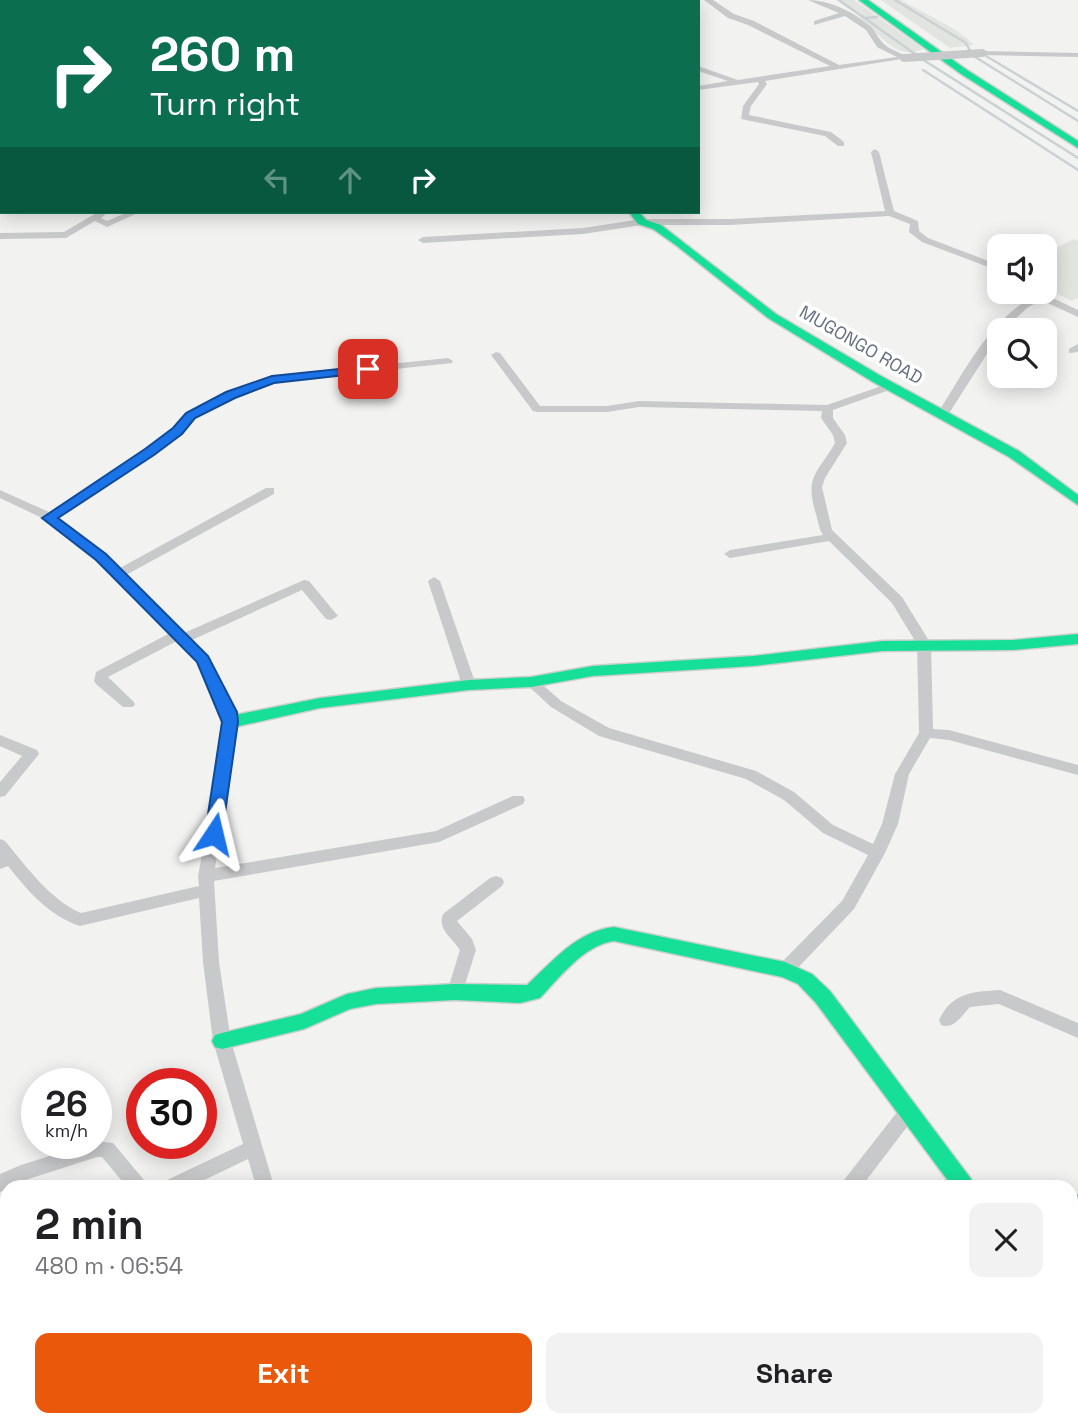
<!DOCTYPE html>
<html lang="en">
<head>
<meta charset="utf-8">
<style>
	:root { --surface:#fff; --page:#f2f2f2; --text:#202124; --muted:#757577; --accent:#ea580c }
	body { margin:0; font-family:"Space Grotesk",sans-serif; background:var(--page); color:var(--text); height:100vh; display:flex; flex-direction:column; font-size:26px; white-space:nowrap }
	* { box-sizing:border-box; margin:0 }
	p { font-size:23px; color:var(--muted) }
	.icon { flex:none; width:38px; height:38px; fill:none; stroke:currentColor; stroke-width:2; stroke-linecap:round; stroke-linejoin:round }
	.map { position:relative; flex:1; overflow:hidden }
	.sheet { position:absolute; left:0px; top:1180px; width:1078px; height:247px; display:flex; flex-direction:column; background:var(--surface); border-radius:21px 21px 0 0; box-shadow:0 4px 18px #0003 }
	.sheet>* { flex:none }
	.top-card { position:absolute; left:0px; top:0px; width:700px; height:214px; box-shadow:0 4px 18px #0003; background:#0b6e4f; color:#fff; overflow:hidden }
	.controls { position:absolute; left:987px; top:234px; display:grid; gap:14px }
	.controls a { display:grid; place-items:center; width:70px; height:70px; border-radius:14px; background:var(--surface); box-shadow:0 4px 18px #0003; font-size:35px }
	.speed { position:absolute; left:21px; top:1068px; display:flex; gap:14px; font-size:35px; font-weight:700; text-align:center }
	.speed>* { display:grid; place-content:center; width:91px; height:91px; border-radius:50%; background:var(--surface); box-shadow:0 4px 18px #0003; line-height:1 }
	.speed small { font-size:18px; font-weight:400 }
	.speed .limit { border:10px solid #d22; background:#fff; color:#111 }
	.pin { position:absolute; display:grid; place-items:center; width:60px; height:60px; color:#fff; margin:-30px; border-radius:14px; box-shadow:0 4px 10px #0006 }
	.me { position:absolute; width:77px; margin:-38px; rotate:10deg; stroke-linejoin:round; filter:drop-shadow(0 0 5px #0008) }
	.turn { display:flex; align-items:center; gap:24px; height:147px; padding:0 35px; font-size:32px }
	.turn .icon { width:91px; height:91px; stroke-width:2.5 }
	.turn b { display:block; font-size:49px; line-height:60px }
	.lanes { display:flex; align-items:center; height:66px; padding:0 35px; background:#0003; justify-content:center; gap:35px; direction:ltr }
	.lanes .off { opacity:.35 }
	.round { display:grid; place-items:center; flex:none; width:74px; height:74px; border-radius:14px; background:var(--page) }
	.summary { display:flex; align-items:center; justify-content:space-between; height:119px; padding:0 35px }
	h1 { font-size:42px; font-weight:700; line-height:52px }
	.action { display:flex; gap:14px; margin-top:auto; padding:14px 35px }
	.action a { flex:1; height:80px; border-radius:14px; background:var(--accent); color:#fff; font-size:28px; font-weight:700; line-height:80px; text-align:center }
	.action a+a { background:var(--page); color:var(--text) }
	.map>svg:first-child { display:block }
</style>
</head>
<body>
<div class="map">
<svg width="1078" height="1426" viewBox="0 0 1078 1426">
	<rect width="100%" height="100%" fill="#f2f3f1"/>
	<g fill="#e2e5df">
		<path d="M836 0H854L923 49C897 62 880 34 863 20 855 12 845 7 836 0Z"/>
		<polygon points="881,0 901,0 956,30 974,45 950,48"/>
		<polygon points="1074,239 1078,241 1078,298 1072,301 1045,288 1045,254"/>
	</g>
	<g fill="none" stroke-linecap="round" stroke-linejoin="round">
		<g stroke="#cad1d4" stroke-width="2.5">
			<polyline points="839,0 922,59 1078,158"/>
			<polyline points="895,0 966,43 972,55 1078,121"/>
			<polyline points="865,18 877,17"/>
			<polyline points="986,56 1078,111"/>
			<polyline points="923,70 1078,170"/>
		</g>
		<defs>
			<g id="fast">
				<polygon points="319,0 330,0 332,2 320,2"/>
				<polygon points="859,0 868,0 967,70 1078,141 1078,148 961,74"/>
				<polygon points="629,212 639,212 646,220 661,225 776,314 881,376 1019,451 1078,495 1078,505 1009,457 873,382 768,318 677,246 653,229 638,224"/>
				<polygon points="1078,634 1078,644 1013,650 882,651 753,666 593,676 531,687 469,690 320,708 230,728 222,722 230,716 320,698 469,680 531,677 593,666 753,656 882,641 1013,640"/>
				<path d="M614 927 785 962 812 974 830 991 971 1179 974 1186H952L816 1003 798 984 782 977 614 941C584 945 560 977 540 998L520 1003 455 1000 376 1004 350 1009 304 1029 222 1049 215 1047 212 1041 215 1035 222 1033 301 1014 347 994 376 988 455 984 527 985C553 961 577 931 614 927Z"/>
				<polygon points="1078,1195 1078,1224 1071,1227 1071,1198"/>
				<polygon points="967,1419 991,1419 989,1426 965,1426"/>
			</g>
		</defs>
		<use href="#fast" stroke="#cecfcf" stroke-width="3"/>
		<g fill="#c8c9ca" fill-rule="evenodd">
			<polygon points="18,0 27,0 17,2"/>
			<polygon points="117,0 125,0 125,2 118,2"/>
			<polygon points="234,0 244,0 232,2"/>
			<polygon points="480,0 489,0 479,2"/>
			<polygon points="506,0 516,0 505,2"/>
			<polygon points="534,0 550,2 536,2"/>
			<polygon points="581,0 599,0 579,2"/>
			<polygon points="646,0 654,0 654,2 647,2"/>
			<path d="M704 0H713L734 14 754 21 839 65 897 57 877 47 866 30 845 16 814 25V21L839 13 808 0C829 0 854 12 870 26 876 31 878 39 884 44 890 50 901 52 908 58L765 81 767 84 751 106 749 115 831 132 844 142V146H838L825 136 741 119 743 106 759 84 758 82 698 90V86L728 81 698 71V66L738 80 830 66 748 25 728 18Z"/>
			<polygon points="0,10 2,10 0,15"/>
			<polygon points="979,51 1078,53 1078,57 982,55 979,55"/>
			<polygon points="0,72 2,72 0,77"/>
			<polygon points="875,149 879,152 894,211 918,221 919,231 928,238 999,265 999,271 922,242 909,232 910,224 889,216 730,225 642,225 583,234 423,243 418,240 423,237 583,228 642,219 730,219 885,211 871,152"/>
			<polygon points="98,212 108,212 101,218 107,221 128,212 140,212 107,227 95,221 66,238 0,239 0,233 64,232"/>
			<path d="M1027 292H1040L1078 310V317L1041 300 1027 308 1003 331H999V335L948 415H940L938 413C965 370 988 323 1033 296Z"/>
			<polygon points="1078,344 1078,352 1069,353 1069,349"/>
			<path d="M496 352 500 353 540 406H607L639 401 827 405 887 384H895V388L833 410V418L845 435 847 443 825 478 822 487 832 530 902 597 931 644 933 729 949 730 1078 765V775L949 740 930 738 909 774 898 824 885 853 854 909 791 975 785 977 779 975 777 970 779 965 842 901 868 855 823 833 784 800 746 779 599 736 551 707 524 682 526 679H536L561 701 609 728 756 771 794 792 833 825 873 844 882 824 895 774 919 733 917 644 892 603 829 541 730 558 724 554 730 550 823 535C819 529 818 521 816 514 804 476 818 473 835 443L833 435 821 418 822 411 639 407 607 412H537L533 411 491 355Z"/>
			<path d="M448 358 453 361 452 363 274 382 234 397 194 418 182 433 154 454 57 518 105 554 120 568 266 488H274V494L126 575 184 633 304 580 309 581 338 616 331 620 326 619 302 590 192 640 210 659 236 712 228 791 215 868 436 831 513 796H523L525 800 523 804 439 842 214 881 219 962 231 1041 274 1186H256L248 1159 192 1186H165L167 1180 243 1144 213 1041 203 962 199 898 80 926C49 916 27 890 8 866L0 869V839L5 841C27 867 49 899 81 913L199 886 198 876 214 791 222 712 197 661 177 641 108 677 133 701 135 704 133 707H123L96 684 94 681 96 672 170 633 97 560 40 517 0 498V490L49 512 146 450 174 429 186 414 226 393 272 376Z"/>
			<polygon points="434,577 440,581 476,685 474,688 469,690 462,685 428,581"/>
			<polygon points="0,735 37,750 39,754 5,796 0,797 0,782 22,756 0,746"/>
			<path d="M496 876 502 878 504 882 502 886 457 921 472 939 476 950 461 997 455 999 449 997 447 992 460 950C452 937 437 930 443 914L490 878Z"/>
			<path d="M1000 990 1078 1023V1038L999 1004 970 1007C962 1015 954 1030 941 1025L939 1020C952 992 973 992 1000 990Z"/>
			<polygon points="907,1105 913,1107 916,1113 913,1119 862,1186 842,1186 844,1180 901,1107"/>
			<polygon points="97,1141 113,1143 144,1180 146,1186 126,1186 102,1157 97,1157 7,1186 7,1189 0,1192 0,1174 21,1165"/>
			<polygon points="7,1253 7,1271 0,1274 0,1256"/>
			<polygon points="362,1419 393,1419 395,1426 364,1426"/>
		</g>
		<use href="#fast" fill="#16e098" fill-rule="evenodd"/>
		<polyline stroke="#c8c9ca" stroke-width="8" points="904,58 982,53"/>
	</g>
	<polygon fill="#1a73e8" stroke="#114b97" stroke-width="2" points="368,366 374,369 372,372 274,383 235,398 195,418 182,434 154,455 58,518 106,554 208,656 237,712 238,722 222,834 214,840 208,838 205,834 222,722 197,662 96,560 42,518 145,449 173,428 186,413 226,392 272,376"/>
	<g text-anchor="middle" stroke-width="7" stroke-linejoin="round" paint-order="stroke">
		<g font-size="18" fill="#65707e" stroke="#fff">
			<text transform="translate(861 345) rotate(30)" y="6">MUGONGO ROAD</text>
		</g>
	</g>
</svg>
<div class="controls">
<a><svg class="icon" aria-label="sound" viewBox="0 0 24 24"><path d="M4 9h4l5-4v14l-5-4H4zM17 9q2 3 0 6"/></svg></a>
<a><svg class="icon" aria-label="search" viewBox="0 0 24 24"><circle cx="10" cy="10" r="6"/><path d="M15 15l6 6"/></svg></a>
</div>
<div class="speed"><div>26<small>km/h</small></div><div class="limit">30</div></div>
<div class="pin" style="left:368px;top:369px;background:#d93025"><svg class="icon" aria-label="arrive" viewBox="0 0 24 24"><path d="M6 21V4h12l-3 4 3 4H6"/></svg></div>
<svg class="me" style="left:214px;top:834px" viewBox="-20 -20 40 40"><path d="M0-17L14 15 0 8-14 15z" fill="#1a73e8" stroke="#fff" stroke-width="4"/></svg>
<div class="top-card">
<div class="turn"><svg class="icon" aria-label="right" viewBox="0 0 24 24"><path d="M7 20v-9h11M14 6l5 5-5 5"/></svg><div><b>260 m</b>Turn right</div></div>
<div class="lanes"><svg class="icon off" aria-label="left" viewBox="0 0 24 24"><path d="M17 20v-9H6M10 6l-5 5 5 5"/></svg><svg class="icon off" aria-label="ahead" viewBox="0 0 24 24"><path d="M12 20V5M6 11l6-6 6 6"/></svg><svg class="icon" aria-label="right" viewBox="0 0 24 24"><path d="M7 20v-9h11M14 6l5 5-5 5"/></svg></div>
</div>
<section class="sheet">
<div class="summary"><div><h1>2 min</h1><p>480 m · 06:54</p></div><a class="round"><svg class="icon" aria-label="close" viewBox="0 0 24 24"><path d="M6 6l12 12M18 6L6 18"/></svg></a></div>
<div class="action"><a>Exit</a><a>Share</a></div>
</section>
</div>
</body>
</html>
